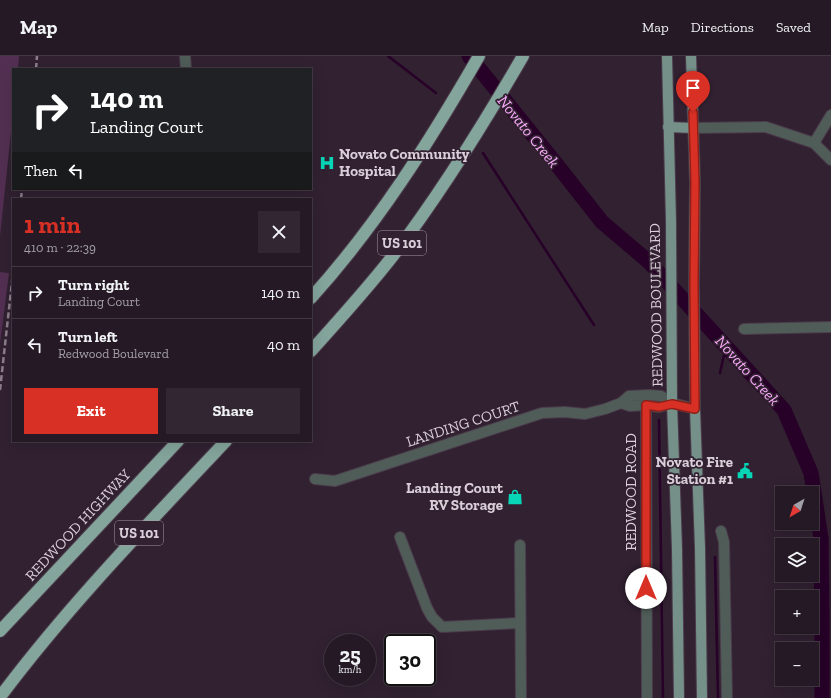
<!DOCTYPE html>
<html lang="en">
<head>
<meta charset="utf-8">
<style>
	:root { --surface:#251925; --page:#312632; --text:#f1f3f6; --muted:#a3a0a7; --line:#423842; --accent:#d93025 }
	body { margin:0; font-family:"Zilla Slab",serif; background:var(--page); color:var(--text); height:100vh; display:flex; flex-direction:column; font-size:15px; white-space:nowrap }
	* { box-sizing:border-box; margin:0 }
	p { font-size:13px; color:var(--muted) }
	.icon { flex:none; width:22px; height:22px; fill:none; stroke:currentColor; stroke-width:2; stroke-linecap:round; stroke-linejoin:round }
	.map { position:relative; flex:1; overflow:hidden }
	.sheet { position:absolute; left:12px; top:142px; width:300px; height:244px; display:flex; flex-direction:column; background:var(--surface); border-radius:0px; box-shadow:0 4px 16px #0002,0 0 0 1px var(--line) }
	.sheet>* { flex:none }
	.top-card { position:absolute; left:12px; top:12px; width:300px; height:122px; border-radius:0px; box-shadow:0 4px 16px #0002,0 0 0 1px var(--line); background:#202124; color:#fff; overflow:hidden }
	.needle { width:26px; rotate:219deg }
	.tools { position:absolute; left:775px; top:430px; display:grid; gap:8px }
	.tools a { display:grid; place-items:center; width:44px; height:44px; border-radius:0px; background:var(--surface); box-shadow:0 4px 16px #0002,0 0 0 1px var(--line); font-size:20px }
	.speed { position:absolute; left:324px; top:578px; display:flex; gap:8px; font-size:20px; font-weight:700; text-align:center }
	.speed>* { display:grid; place-content:center; width:52px; height:52px; border-radius:50%; background:var(--surface); box-shadow:0 4px 16px #0002,0 0 0 1px var(--line); line-height:1 }
	.speed small { font-size:10px; font-weight:400 }
	.speed .limit { border:2px solid #111; border-radius:6px; background:#fff; color:#111 }
	.pin { position:absolute; display:grid; place-items:center; width:34px; height:34px; color:#fff; margin:-41px -17px; border-radius:50% 50% 50% 0; rotate:-45deg; box-shadow:0 0 4px #0007 }
	.pin .icon { rotate:45deg }
	.me { position:absolute; width:44px; margin:-22px; rotate:0deg; stroke-linejoin:round; filter:drop-shadow(0 0 3px #0008) }
	.turn { display:flex; align-items:center; gap:14px; height:84px; padding:0 12px; font-size:18px }
	.turn .icon { width:52px; height:52px; stroke-width:2.5 }
	.turn b { display:block; font-size:28px; line-height:34px }
	.then { display:flex; align-items:center; height:38px; padding:0 12px; background:#0003; gap:8px; font-size:15px }
	.round { display:grid; place-items:center; flex:none; width:42px; height:42px; border-radius:0px; background:var(--page) }
	.overview { display:flex; align-items:center; justify-content:space-between; height:68px; padding:0 12px }
	h1 { font-size:24px; font-weight:800; line-height:30px; color:var(--accent) }
	.cta { display:flex; gap:8px; margin-top:auto; padding:8px 12px }
	.cta a { flex:1; height:46px; border-radius:0px; background:var(--accent); color:#fff; font-size:16px; font-weight:800; line-height:46px; text-align:center }
	.cta a+a { background:var(--page); color:var(--text) }
	ul { padding:0; list-style:none }
	li { display:flex; align-items:center; gap:12px; height:52px; padding:0 12px; border-top:1px solid var(--line) }
	li div { flex:1 }
	li b { display:block; font-size:15px }
	li em { font-style:normal }
	header { display:flex; align-items:center; gap:24px; box-sizing:border-box; height:56px; padding:0 20px; background:var(--surface); border-bottom:1px solid var(--line) }
	header strong { font-size:19px }
	nav { display:flex; gap:22px; margin-inline-start:auto; font-size:14px }
	.map>svg:first-child { display:block }
</style>
</head>
<body>
<header>
<strong>Map</strong>
<nav><a>Map</a><a>Directions</a><a>Saved</a></nav>
</header>
<div class="map">
<svg width="831" height="642" viewBox="0 0 831 642">
	<rect width="100%" height="100%" fill="#312131"/>
	<g fill="#533053">
		<polygon points="0,0 19,0 18,13 13,13 13,57 0,180"/>
		<polygon points="0,216 9,217 0,288"/>
	</g>
	<g fill="none" stroke-linecap="round" stroke-linejoin="round">
		<g stroke="#270128" stroke-width="2.5">
			<polyline points="388,0 436,37"/>
			<polyline points="483,97 594,269"/>
			<polyline points="720,317 726,290"/>
			<polyline points="659,364 663,642"/>
			<polyline points="715,501 718,642"/>
		</g>
		<polyline stroke="#270128" stroke-width="15" points="469,0 557,109 602,166 649,206 784,354 811,417 821,482 822,568 822,642"/>
		<defs>
			<g id="minor">
				<polyline points="185,0 186,13"/>
				<polyline points="693,72 766,71 814,87 831,104"/>
				<polyline points="814,87 831,59"/>
				<polyline points="744,273 831,271"/>
				<polyline points="621,347 630,350 646,349 659,351 672,347"/>
				<polyline points="646,349 647,642"/>
				<polyline points="315,423 335,425 542,357 565,356 585,358 605,353 621,347 629,340 649,339 661,340 672,347 695,353"/>
				<polyline points="721,475 724,486 727,642"/>
				<polyline points="400,481 427,552 432,561 442,571 520,567"/>
				<polyline points="520,489 521,642"/>
			</g>
			<g id="major">
				<polyline points="667,0 671,165 672,347 677,493 679,642"/>
				<polyline points="691,0 695,126 694,226 695,353 700,492 702,642"/>
				<polyline points="668,71 693,72"/>
			</g>
			<g id="highway">
				<path d="M311 242C377 169 430 85 479 0"/>
				<path d="M311 295C339 264 367 233 392 201 441 137 483 69 523 0"/>
				<polyline points="0,575 178,385"/>
				<path d="M0 641C68 550 148 468 226 385"/>
			</g>
		</defs>
		<use href="#minor" stroke="#4c3d4c" stroke-width="12"/>
		<use href="#major" stroke="#4c3d4c" stroke-width="12"/>
		<use href="#highway" stroke="#4c3d4c" stroke-width="14"/>
		<use href="#minor" stroke="#4f5c58" stroke-width="10"/>
		<use href="#major" stroke="#759089" stroke-width="10"/>
		<use href="#highway" stroke="#84a59c" stroke-width="12"/>
		<g stroke="#8d7f8c" stroke-width="2.5" stroke-dasharray="6 3" stroke-linecap="butt">
			<polyline points="36,13 37,0"/>
			<polyline points="21,143 22,133"/>
			<polyline points="0,334 13,217"/>
		</g>
	</g>
	<g fill="none" stroke-linecap="round" stroke-linejoin="round">
		<defs>
			<polyline id="route" points="646,532 646,349 659,351 672,348 695,353 694,226 695,126 693,56"/>
		</defs>
		<use href="#route" stroke="#8d1f18" stroke-width="10"/>
		<use href="#route" stroke="#d93025" stroke-width="7"/>
	</g>
	<defs>
		<symbol id="hospital-bare" viewBox="-9 -9 18 18"><path d="M-5-5h3v3.5h4V-5h3V5h-3V1.5h-4V5h-3Z" fill="#07d5b6" stroke="#312131" stroke-width="2.5" paint-order="stroke"/></symbol>
		<symbol id="civic-bare" viewBox="-9 -9 18 18"><path d="M-.6-6.5H3V-4.5H.6V-3L4-1V1h2V6H-6V1h2V-1L-.6-3ZM-1.2 2.5V6h2.4V2.5Z" fill="#07d5b6" stroke="#312131" stroke-width="2.5" paint-order="stroke"/></symbol>
		<symbol id="shop-bare" viewBox="-9 -9 18 18"><path d="M-5-2.5h2.3a2.7 3.5 0 0 1 5.4 0H5L5.5 6h-11ZM-1.5-2.5h3a1.5 2.3 0 0 0-3 0Z" fill="#07d5b6" stroke="#312131" stroke-width="2.5" paint-order="stroke"/></symbol>
	</defs>
	<g fill-rule="evenodd">
		<use href="#hospital-bare" x="316" y="96" width="22" height="22"/>
		<use href="#civic-bare" x="734" y="404" width="22" height="22"/>
		<use href="#shop-bare" x="504" y="430" width="22" height="22"/>
	</g>
	<g text-anchor="middle" stroke-width="3.5" stroke-linejoin="round" paint-order="stroke">
		<g fill="#312131" stroke="#a79aa7" stroke-width="1">
			<rect x="378" y="175" width="48" height="24" rx="3"/>
			<rect x="115" y="465" width="48" height="24" rx="3"/>
		</g>
		<g font-size="14" font-weight="bold" fill="#daced9">
			<text x="402" y="192">US 101</text>
			<text x="139" y="482">US 101</text>
		</g>
		<g font-size="15" font-weight="bold" fill="#daced9" stroke="#312131" text-anchor="end">
			<text x="339" y="103" text-anchor="start">Novato Community<tspan x="339" dy="17">Hospital</tspan></text>
			<text x="733" y="411">Novato Fire<tspan x="733" dy="17">Station #1</tspan></text>
			<text x="503" y="437">Landing Court<tspan x="503" dy="17">RV Storage</tspan></text>
		</g>
		<g font-size="15" fill="#daced9" stroke="#312131">
			<text transform="translate(656 249) rotate(-91)" y="5">REDWOOD BOULEVARD</text>
			<text transform="translate(463 368) rotate(-18)" y="5">LANDING COURT</text>
			<text transform="translate(631 436) rotate(-90)" y="5">REDWOOD ROAD</text>
			<text transform="translate(78 469) rotate(-47)" y="5">REDWOOD HIGHWAY</text>
		</g>
		<g font-size="16" font-style="italic" fill="#fbabfb" stroke="#312131">
			<text transform="translate(529 75) rotate(51)" y="6">Novato Creek</text>
			<text transform="translate(748 314) rotate(48)" y="6">Novato Creek</text>
		</g>
	</g>
</svg>
<div class="tools">
<a><svg class="needle" viewBox="-14 -14 28 28"><path d="M0-13l5 13h-10z" fill="#e53935"/><path d="M0 13l5-13h-10z" fill="#a3a0a7"/></svg></a>
<a><svg class="icon" aria-label="layers" viewBox="0 0 24 24"><path d="M12 4l9 5-9 5-9-5zM3 14l9 5 9-5"/></svg></a>
<a>+</a>
<a>−</a>
</div>
<div class="speed"><div>25<small>km/h</small></div><div class="limit">30</div></div>
<div class="pin" style="left:693px;top:56px;background:#d93025"><svg class="icon" aria-label="arrive" viewBox="0 0 24 24"><path d="M6 21V4h12l-3 4 3 4H6"/></svg></div>
<svg class="me" style="left:646px;top:532px" viewBox="-20 -20 40 40"><circle r="19" fill="#fff"/><path d="M0-13L10 11 0 6-10 11z" fill="#d93025"/></svg>
<div class="top-card">
<div class="turn"><svg class="icon" aria-label="right" viewBox="0 0 24 24"><path d="M7 20v-9h11M14 6l5 5-5 5"/></svg><div><b>140 m</b>Landing Court</div></div>
<div class="then">Then<svg class="icon" aria-label="left" viewBox="0 0 24 24"><path d="M17 20v-9H6M10 6l-5 5 5 5"/></svg></div>
</div>
<section class="sheet">
<div class="overview"><div><h1>1 min</h1><p>410 m · 22:39</p></div><a class="round"><svg class="icon" aria-label="close" viewBox="0 0 24 24"><path d="M6 6l12 12M18 6L6 18"/></svg></a></div>
<ul>
<li><svg class="icon" aria-label="right" viewBox="0 0 24 24"><path d="M7 20v-9h11M14 6l5 5-5 5"/></svg><div><b>Turn right</b><p>Landing Court</p></div><em>140 m</em></li>
<li><svg class="icon" aria-label="left" viewBox="0 0 24 24"><path d="M17 20v-9H6M10 6l-5 5 5 5"/></svg><div><b>Turn left</b><p>Redwood Boulevard</p></div><em>40 m</em></li>
</ul>
<div class="cta"><a>Exit</a><a>Share</a></div>
</section>
</div>
</body>
</html>
